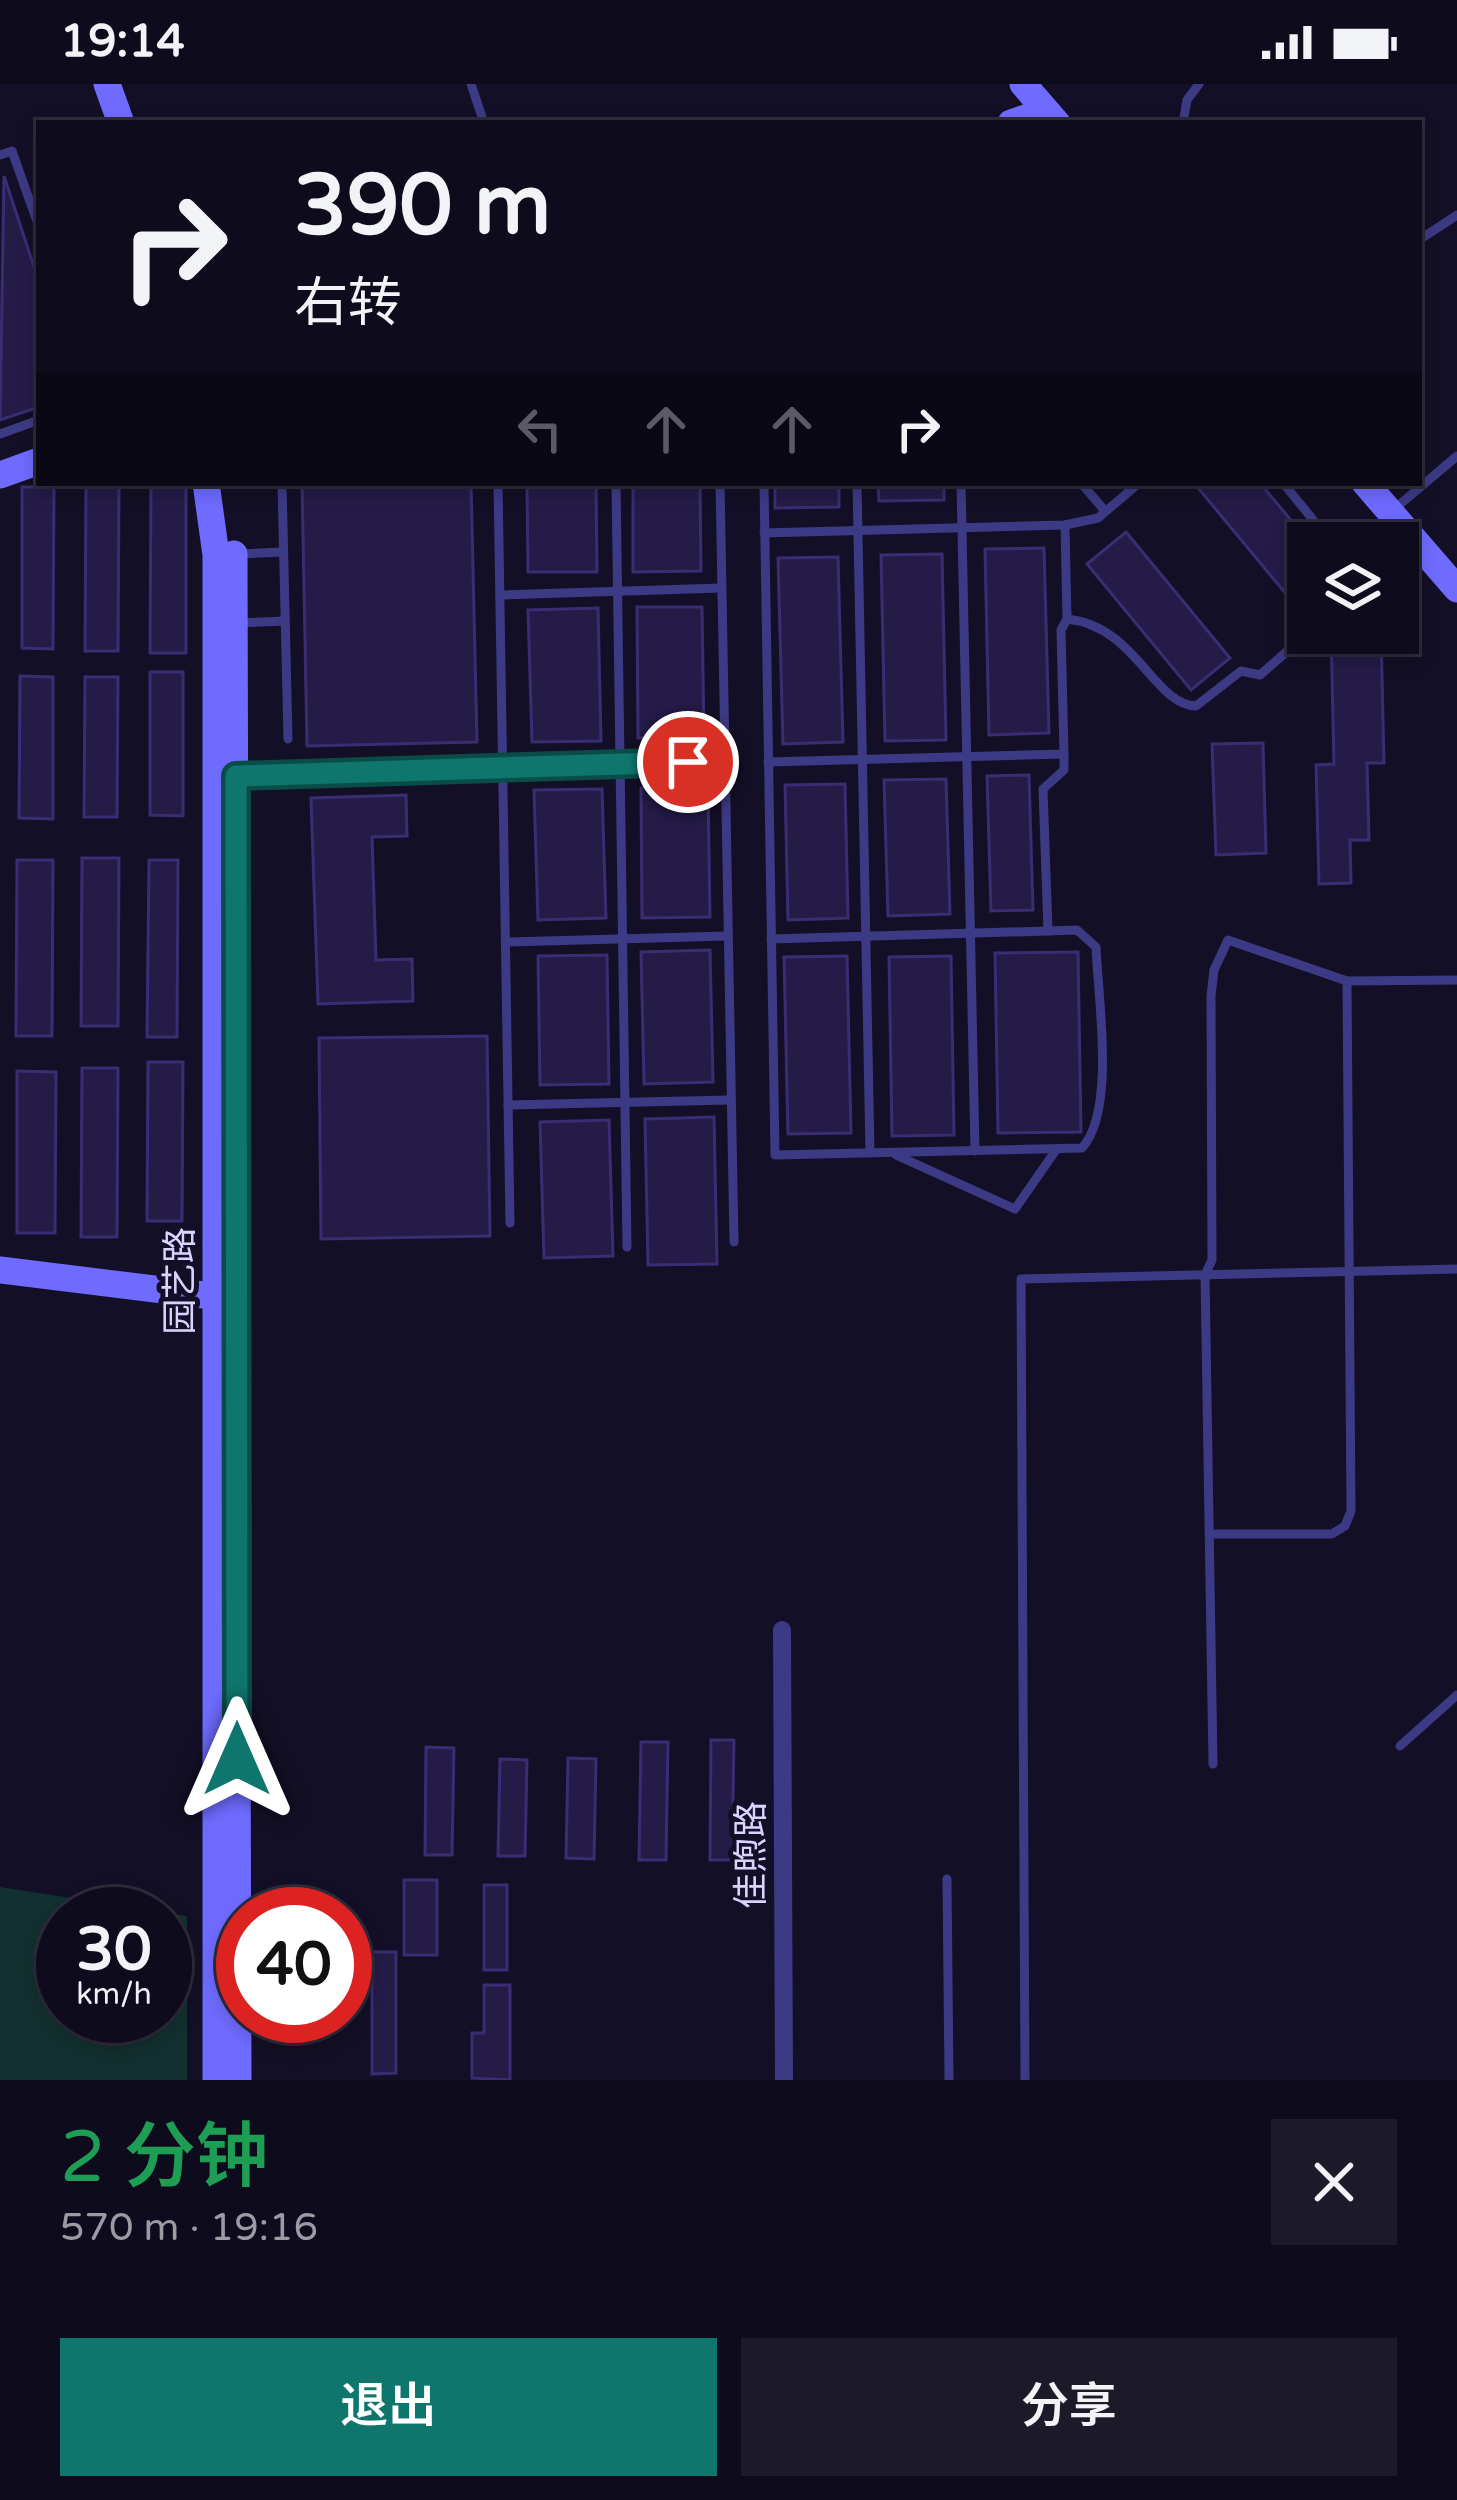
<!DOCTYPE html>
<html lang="zh">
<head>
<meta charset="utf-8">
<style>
	:root { --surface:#0e0b1c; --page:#1c1929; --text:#f1f3f6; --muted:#9b9ba3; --line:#2e2b3b; --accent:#0f766e }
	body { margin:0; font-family:"Varela Round","Noto Sans SC",sans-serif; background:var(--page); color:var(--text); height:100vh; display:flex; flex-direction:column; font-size:45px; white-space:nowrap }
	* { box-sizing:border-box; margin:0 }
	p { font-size:39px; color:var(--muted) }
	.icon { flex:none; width:66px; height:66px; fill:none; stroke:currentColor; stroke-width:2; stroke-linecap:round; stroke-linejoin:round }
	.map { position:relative; height:1996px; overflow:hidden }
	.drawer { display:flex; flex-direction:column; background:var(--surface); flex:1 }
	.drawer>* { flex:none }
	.hud { position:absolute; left:36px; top:36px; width:1386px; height:366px; border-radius:0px; box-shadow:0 6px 18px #0003,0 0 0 3px var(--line); background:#0e0b1c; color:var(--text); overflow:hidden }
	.tools { position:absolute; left:1287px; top:438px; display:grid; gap:24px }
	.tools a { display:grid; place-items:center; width:132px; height:132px; border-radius:0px; background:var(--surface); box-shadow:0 6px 18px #0003,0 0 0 3px var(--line); font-size:60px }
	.speed { position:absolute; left:36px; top:1803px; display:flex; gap:24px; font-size:60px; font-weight:700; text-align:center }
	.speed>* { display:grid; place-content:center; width:156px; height:156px; border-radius:50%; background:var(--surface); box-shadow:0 6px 18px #0003,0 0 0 3px var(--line); line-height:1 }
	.speed small { font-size:30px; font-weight:400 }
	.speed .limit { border:18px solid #d22; background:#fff; color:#111 }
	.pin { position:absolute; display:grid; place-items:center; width:102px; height:102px; color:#fff; margin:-51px; border:6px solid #fff; border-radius:50%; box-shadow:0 3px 12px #0007 }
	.me { position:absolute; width:132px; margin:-66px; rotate:0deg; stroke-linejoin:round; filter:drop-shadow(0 0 9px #0008) }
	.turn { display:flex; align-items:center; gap:42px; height:252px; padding:0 60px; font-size:54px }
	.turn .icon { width:156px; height:156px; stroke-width:2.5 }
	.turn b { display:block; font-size:84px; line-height:102px }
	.lanes { display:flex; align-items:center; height:114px; padding:0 60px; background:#0003; justify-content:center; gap:60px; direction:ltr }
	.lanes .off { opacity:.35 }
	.round { display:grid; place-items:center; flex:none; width:126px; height:126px; border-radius:0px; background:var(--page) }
	.headline { display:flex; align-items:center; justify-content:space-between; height:204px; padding:0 60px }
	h1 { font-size:72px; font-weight:600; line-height:90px; color:#1e9e55 }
	.button { display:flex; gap:24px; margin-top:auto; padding:24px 60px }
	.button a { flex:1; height:138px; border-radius:0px; background:var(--accent); color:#fff; font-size:48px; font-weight:600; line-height:138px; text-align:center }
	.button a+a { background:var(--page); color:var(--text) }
	.status { display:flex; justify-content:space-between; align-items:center; height:84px; padding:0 60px; background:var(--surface); direction:ltr }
	.status svg { height:33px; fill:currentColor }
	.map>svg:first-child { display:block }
</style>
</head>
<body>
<div class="status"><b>19:14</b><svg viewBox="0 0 49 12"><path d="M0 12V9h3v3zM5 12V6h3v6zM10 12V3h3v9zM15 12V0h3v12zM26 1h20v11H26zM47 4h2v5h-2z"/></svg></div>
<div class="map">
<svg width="1457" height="1996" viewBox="0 0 1457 1996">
	<rect width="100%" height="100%" fill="#130f26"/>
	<path fill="#12302f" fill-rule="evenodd" d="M0 1803 187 1832V1996H0ZM63 1830H165V1932H63Z"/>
	<g fill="#241b47" stroke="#3b2d73" stroke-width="3">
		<polygon points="4,92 39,198 39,323 0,336"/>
		<polygon points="86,399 119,399 118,567 85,567"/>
		<polygon points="151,399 186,399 186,569 150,569"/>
		<polygon points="302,399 471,399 477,658 307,662"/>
		<polygon points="527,399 596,399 597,488 528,488"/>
		<polygon points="633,399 700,399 701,487 633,488"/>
		<polygon points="775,399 839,399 839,423 775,424"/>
		<polygon points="878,399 944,399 944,416 879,417"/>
		<polygon points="1194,399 1260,399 1310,459 1308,502 1291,516"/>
		<polygon points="22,403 54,403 53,565 22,564"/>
		<polygon points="1126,448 1230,574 1191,606 1087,480"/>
		<polygon points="1044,464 1049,649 989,651 985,465"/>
		<polygon points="942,470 946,656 885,657 881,471"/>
		<polygon points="838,473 843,658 783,660 778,474"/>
		<polygon points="637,523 702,523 704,653 638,654"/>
		<polygon points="598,524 601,657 532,658 528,526"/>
		<polygon points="1331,549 1381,549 1384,679 1367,679 1369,756 1350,756 1351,799 1319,800 1316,681 1334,680"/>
		<polygon points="150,588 183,588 183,732 150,731"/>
		<polygon points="20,592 53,593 53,735 19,734"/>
		<polygon points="85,593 118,593 117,733 84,733"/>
		<polygon points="1263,659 1266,769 1216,771 1212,660"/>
		<polygon points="1029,691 1033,826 991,827 987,692"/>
		<polygon points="946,695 950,830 888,832 884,696"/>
		<polygon points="845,700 848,834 788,836 785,701"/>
		<polygon points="708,703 710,833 642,834 641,704"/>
		<polygon points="602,705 606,834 538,836 534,706"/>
		<polygon points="406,711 407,752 372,753 376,876 412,875 413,917 318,920 311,714"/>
		<polygon points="82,774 119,774 118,942 81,942"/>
		<polygon points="17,776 53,776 52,952 16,952"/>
		<polygon points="149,776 178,776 177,953 147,953"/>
		<polygon points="710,866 713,998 644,1000 641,868"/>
		<polygon points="1078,868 1081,1048 998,1049 995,869"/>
		<polygon points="607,871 609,1000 540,1001 538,872"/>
		<polygon points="847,872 851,1049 788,1050 784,873"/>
		<polygon points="951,872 954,1051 892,1052 889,873"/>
		<polygon points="487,952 490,1152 321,1155 319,954"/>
		<polygon points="148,978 183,978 182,1137 147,1137"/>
		<polygon points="82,984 118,984 117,1153 81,1153"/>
		<polygon points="17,987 56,988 55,1149 17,1149"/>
		<polygon points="714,1033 717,1180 648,1181 645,1035"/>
		<polygon points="609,1036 613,1172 544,1174 540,1038"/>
		<polygon points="711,1656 734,1656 732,1776 710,1776"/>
		<polygon points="641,1658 668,1658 666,1776 639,1776"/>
		<polygon points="426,1663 454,1664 452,1771 425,1771"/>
		<polygon points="568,1674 596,1675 594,1775 566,1774"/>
		<polygon points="500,1675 527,1676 525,1772 498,1772"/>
		<rect x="404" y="1796" width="33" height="75"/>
		<rect x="484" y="1801" width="23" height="85"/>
		<polygon points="372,1868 396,1868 396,1989 372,1990"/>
		<polygon points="484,1901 510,1901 510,1996 472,1994 472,1949 484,1949"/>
	</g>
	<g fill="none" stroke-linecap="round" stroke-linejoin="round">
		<g stroke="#3d3a85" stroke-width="9">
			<polyline points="471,0 484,39"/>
			<polyline points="1183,39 1187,16 1199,0"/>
			<polyline points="0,71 12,67 39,143"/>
			<polyline points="1419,156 1457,131"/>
			<polyline points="0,350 39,336"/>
			<polyline points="282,399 288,655"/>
			<polyline points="498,399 510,1139"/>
			<polyline points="616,399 627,1163"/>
			<polyline points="720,399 734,1158"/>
			<path d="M764 399 775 1071 1082 1064C1116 1027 1098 914 1096 863L1077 846 1048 847"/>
			<polyline points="857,399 870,1069"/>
			<polyline points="961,399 975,1067"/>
			<polyline points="1081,399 1105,427"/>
			<polyline points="1283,399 1332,459"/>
			<polyline points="1392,427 1457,372"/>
			<path d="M1065 441 1067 535C1136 542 1153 620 1196 622L1241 587 1260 591 1308 549"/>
			<polyline points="764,449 1065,441 1098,434 1139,399"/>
			<polyline points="239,470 283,468"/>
			<polyline points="500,511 721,504"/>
			<polyline points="236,539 285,537"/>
			<polyline points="768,678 1064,670 1061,546 1067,535"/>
			<polyline points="241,692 723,677"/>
			<polyline points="771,855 1048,847 1043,705 1064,686 1064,670"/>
			<polyline points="506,858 727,852"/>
			<polyline points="1347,897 1457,896"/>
			<polyline points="508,1021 730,1016"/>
			<polyline points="896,1071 1015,1125 1056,1066"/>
			<polyline points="1209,1450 1332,1450 1345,1442 1351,1427 1347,897 1228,856 1214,886 1211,912 1212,1176 1205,1191 1213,1680"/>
			<polyline points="1400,1662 1457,1611"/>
			<polyline points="947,1795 949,1996"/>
			<polyline points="1025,1996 1021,1195 1457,1185"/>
		</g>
		<polyline stroke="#3d3a85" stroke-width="18" points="782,1546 784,1996"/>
		<g stroke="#6f6bff" stroke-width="27">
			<polyline points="107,0 121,39"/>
			<polyline points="1023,0 1057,39"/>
			<polyline points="1011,39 1046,27"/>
			<polyline points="0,391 39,377"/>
			<polyline points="206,399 216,471 216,1996"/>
			<polyline points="1365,399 1457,505"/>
			<polyline points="234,470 238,1996"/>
			<polyline points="0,1186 228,1214"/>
		</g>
	</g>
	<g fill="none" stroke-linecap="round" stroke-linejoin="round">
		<defs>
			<polyline id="route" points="237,1675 236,692 688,678"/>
		</defs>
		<use href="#route" stroke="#0a4d48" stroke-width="30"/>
		<use href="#route" stroke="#0f766e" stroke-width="21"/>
	</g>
	<g text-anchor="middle" stroke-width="10" stroke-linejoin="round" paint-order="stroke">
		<g font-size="36" fill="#d9d4ff" stroke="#130f26">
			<text transform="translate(179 1197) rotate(-90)" y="13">园艺路</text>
			<text transform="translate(750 1771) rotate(-90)" y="13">佳煦路</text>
		</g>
	</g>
</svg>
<div class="tools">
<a><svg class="icon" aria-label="layers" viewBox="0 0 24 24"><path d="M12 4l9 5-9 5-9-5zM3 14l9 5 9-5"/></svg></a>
</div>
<div class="speed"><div>30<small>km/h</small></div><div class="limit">40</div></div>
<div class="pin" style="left:688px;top:678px;background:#d93025"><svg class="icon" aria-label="arrive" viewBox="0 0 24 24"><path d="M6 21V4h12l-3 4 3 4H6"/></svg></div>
<svg class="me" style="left:237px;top:1675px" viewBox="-20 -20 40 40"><path d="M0-17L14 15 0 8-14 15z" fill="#0f766e" stroke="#fff" stroke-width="4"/></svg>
<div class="hud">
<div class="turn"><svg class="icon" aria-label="right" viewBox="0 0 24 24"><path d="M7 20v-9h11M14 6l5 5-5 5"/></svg><div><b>390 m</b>右转</div></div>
<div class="lanes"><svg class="icon off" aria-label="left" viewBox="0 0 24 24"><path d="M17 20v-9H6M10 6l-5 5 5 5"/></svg><svg class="icon off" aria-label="ahead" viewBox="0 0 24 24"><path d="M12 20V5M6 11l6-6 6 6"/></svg><svg class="icon off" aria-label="ahead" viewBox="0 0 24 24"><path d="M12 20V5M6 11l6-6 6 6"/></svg><svg class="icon" aria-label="right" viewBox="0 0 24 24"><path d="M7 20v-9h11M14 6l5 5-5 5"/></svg></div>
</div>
</div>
<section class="drawer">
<div class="headline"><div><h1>2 分钟</h1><p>570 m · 19:16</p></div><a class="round"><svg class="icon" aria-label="close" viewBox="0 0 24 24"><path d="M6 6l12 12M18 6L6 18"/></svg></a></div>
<div class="button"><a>退出</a><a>分享</a></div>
</section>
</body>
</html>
